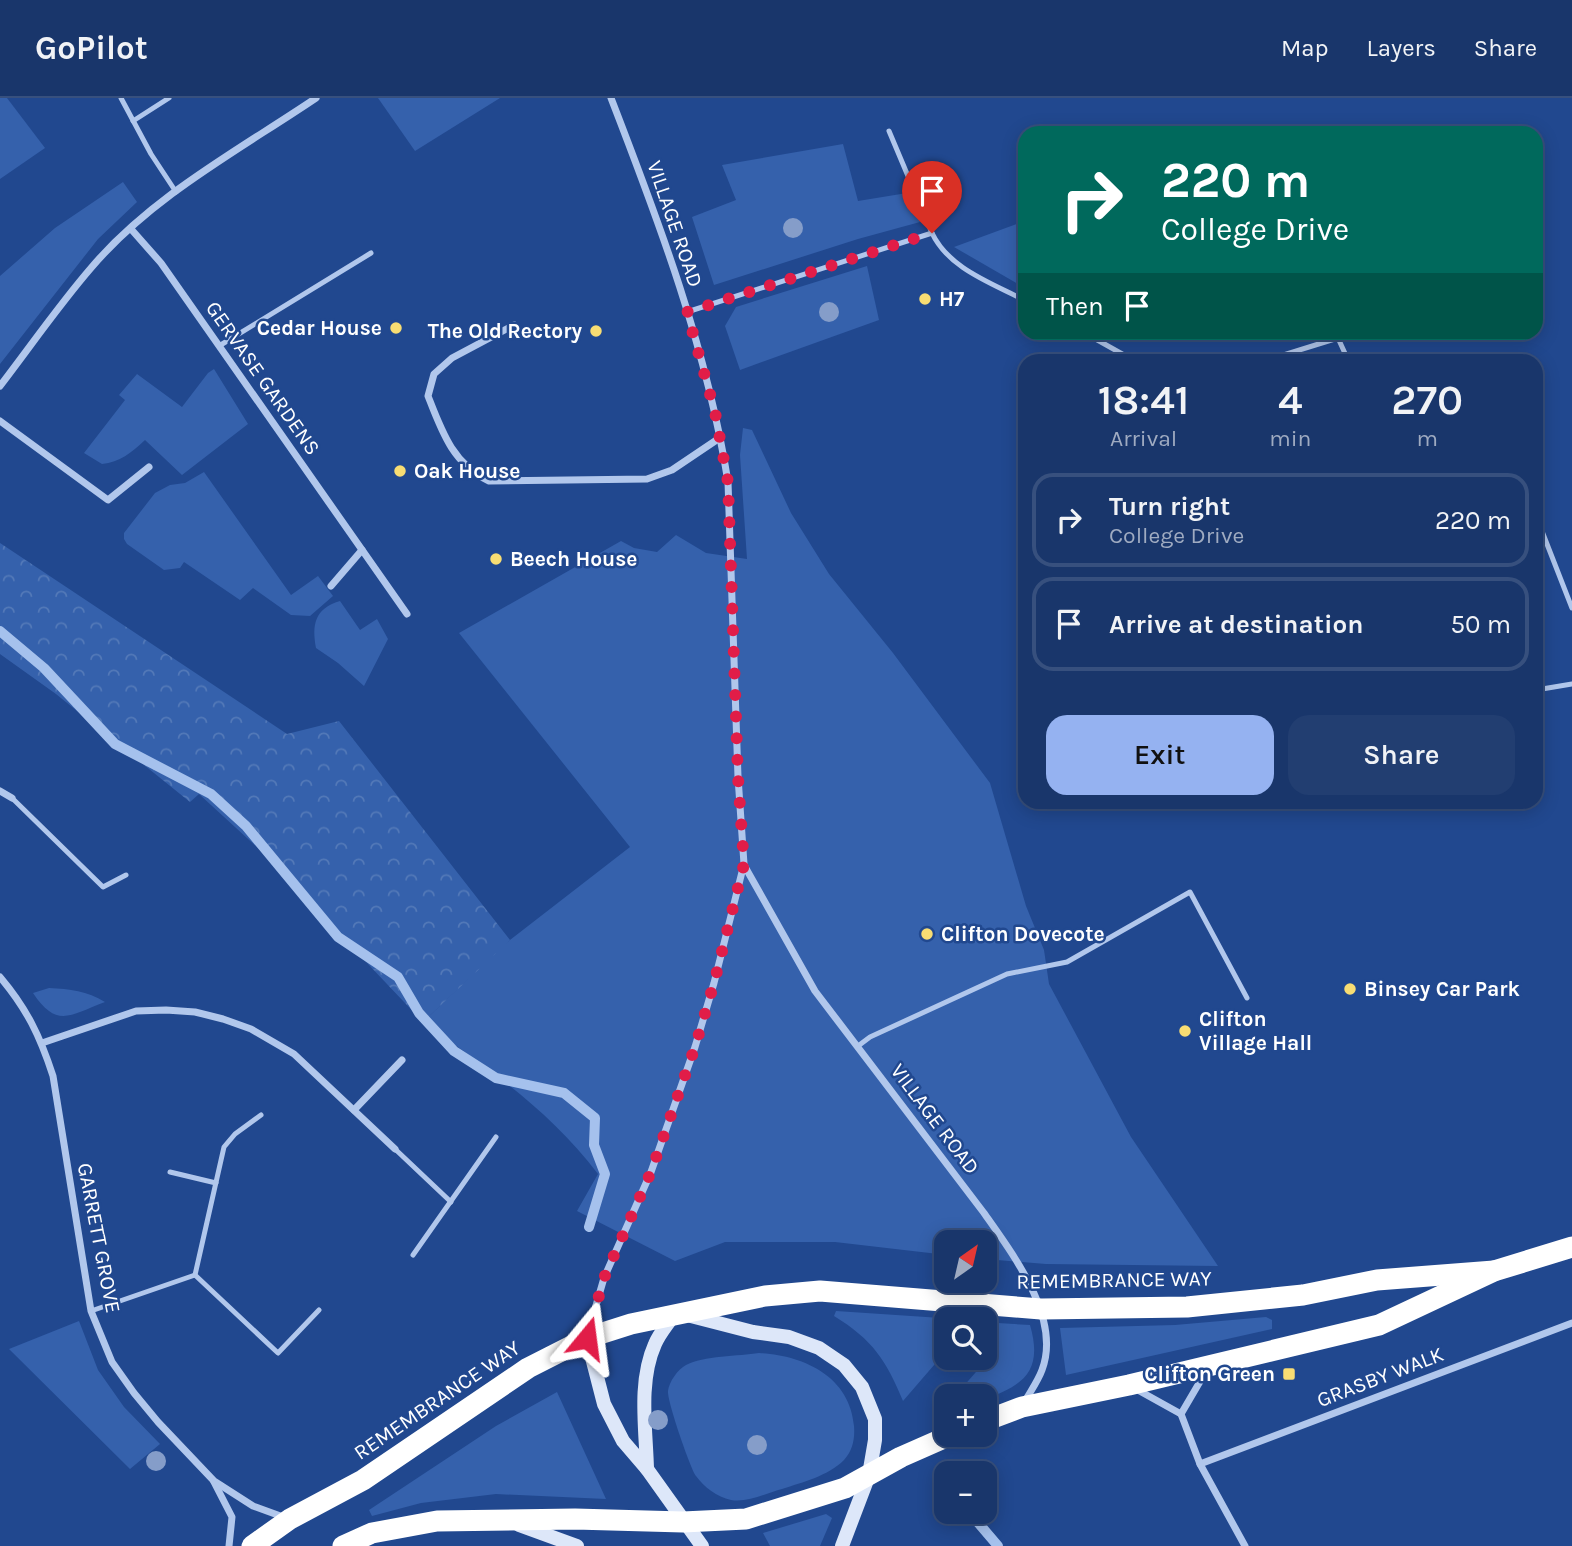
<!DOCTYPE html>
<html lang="en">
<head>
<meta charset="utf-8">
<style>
	:root { --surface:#19366b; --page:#223e71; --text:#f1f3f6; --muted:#9fabc1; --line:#37507e; --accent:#95b2f1 }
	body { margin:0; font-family:Karla,sans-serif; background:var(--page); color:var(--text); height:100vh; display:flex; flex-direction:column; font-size:26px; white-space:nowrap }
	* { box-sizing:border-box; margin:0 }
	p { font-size:23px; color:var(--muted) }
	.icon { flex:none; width:38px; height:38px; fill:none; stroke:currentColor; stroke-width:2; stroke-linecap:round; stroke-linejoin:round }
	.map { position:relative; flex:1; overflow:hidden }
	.sheet { position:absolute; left:1018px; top:256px; width:525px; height:455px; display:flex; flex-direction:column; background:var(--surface); border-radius:21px; box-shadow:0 4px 18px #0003,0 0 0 2px var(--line) }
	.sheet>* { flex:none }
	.guide { position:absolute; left:1018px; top:28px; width:525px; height:214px; border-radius:21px; box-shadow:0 4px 18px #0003,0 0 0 2px var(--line); background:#00695c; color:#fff; overflow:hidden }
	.needle { width:46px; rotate:34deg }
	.buttons { position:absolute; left:934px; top:1132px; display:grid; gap:14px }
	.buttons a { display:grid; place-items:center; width:63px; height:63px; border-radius:14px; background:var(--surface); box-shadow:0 4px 18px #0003,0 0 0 2px var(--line); font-size:35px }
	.pin { position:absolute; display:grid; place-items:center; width:60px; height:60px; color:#fff; margin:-72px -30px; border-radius:50% 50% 50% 0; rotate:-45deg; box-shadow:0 0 7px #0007 }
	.pin .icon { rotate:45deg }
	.me { position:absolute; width:77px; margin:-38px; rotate:16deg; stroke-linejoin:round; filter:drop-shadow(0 0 5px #0008) }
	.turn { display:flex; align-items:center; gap:24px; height:147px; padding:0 28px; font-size:32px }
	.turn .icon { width:91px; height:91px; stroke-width:2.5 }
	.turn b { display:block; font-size:49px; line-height:60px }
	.then { display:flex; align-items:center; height:66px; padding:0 28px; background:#0003; gap:14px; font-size:26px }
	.eta { display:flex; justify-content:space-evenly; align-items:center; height:119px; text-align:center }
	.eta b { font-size:42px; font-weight:600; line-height:49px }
	.button { display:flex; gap:14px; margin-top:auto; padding:14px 28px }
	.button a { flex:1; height:80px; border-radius:21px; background:var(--accent); color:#111; font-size:28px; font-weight:600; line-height:80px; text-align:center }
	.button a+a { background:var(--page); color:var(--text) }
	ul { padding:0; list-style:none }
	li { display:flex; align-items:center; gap:21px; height:94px; margin:0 14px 10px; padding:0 14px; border:4px solid var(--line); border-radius:21px }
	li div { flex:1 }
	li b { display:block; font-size:26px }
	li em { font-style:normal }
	header { display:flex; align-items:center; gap:42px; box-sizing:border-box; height:98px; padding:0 35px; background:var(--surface); border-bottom:2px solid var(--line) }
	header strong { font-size:33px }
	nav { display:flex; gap:38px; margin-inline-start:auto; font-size:24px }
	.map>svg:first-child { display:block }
</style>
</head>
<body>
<header>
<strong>GoPilot</strong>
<nav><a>Map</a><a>Layers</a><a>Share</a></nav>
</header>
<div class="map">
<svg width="1572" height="1448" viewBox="0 0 1572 1448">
	<defs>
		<pattern id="forest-crowns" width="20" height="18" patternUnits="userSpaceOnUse" patternTransform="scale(1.75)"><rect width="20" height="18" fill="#3561ac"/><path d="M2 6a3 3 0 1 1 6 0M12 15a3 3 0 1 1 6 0" fill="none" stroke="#5379b8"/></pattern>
	</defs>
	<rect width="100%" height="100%" fill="#21488f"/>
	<g fill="#3561ac">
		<polygon points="0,0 7,0 45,50 0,81"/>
		<polygon points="378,0 500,0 415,53"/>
		<polygon points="843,46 858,103 907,95 920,124 858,141 714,187 692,119 736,102 722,67"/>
		<polygon points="123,84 137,104 98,141 0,266 0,178 55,130"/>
		<polygon points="1025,123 1025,190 954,149"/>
		<polygon points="867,168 879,222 740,272 725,228 736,209"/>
		<path d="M214 271 248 326 182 377 145 342C131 355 120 364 102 366L84 355 125 302 119 297 137 276 182 309 208 275Z"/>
		<path d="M743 330 752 332 791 415 829 476 893 555 990 685 1026 808 1044 852 1049 886 1131 1039 1218 1168 1046 1166 985 1161V1144H947V1157L835 1144H725L675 1163 577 1113 598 1076C549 1011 488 971 423 924L501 849 630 749 459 535 621 443 634 450 657 454 676 437 706 455 747 461 740 357Z"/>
		<polygon points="204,374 291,497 318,478 333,498 310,518 291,517 253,490 240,502 184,464 180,470 164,472 127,446 124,441 124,435 155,395 170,387 185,385"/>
		<path d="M340 503 360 532 377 521 388 541 364 588 338 565 316 550C312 527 314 511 340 503Z"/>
		<path d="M49 890C70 891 87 893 105 904 70 917 57 931 33 895Z"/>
		<path d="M836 1213 956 1221 947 1222V1252L903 1303C886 1262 873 1242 834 1218Z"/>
		<polygon points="1266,1219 1272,1222 1272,1231 1066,1277 1060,1230 1175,1227"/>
		<polygon points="79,1223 98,1272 124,1309 160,1346 130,1371 9,1251"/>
		<path d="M998 1225 1030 1227C1043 1272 1025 1287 985 1301V1298H955L996 1251Z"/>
		<path d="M759 1255C803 1257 850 1278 854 1328 855 1340 853 1352 844 1362 828 1378 803 1384 782 1391 767 1395 747 1405 731 1402 717 1399 704 1389 696 1378 690 1369 667 1303 668 1293 669 1284 678 1271 686 1267 703 1258 739 1258 759 1255Z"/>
		<polygon points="557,1294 606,1401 496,1396 421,1405 372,1418 369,1412 496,1328"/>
		<polygon points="826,1416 832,1420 820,1448 770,1448 763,1435"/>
	</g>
	<polygon fill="url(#forest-crowns)" points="0,445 287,636 339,623 510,842 423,924 259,751 199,696 190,704 56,596 0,556"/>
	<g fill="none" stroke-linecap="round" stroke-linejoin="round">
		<g stroke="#a5c1ed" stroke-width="10">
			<polyline points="0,533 44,570 115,646 211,696 246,728 338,839 398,879 419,915 454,953 496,980 564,995 595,1020 594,1047 605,1076 589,1129"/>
			<polyline points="969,1414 998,1448"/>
		</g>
		<g stroke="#b1c7ec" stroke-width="5">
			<polyline points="121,0 151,56 176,94"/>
			<polyline points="133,23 169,0"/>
			<polyline points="889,33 932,135"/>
			<path d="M687 214 932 135C949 171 992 185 1026 203"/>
			<polyline points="1083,234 1133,262"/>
			<polyline points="1338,240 1351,234"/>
			<polyline points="219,248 371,155"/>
			<polyline points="1267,262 1338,240 1348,262"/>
			<polyline points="1538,423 1572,510"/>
			<polyline points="1536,592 1572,586"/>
			<polyline points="12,700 103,789 126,777"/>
			<polyline points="858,948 870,939 1007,876 1067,864 1190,794 1247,900"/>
			<polyline points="261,1017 235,1036 224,1049 195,1177 278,1255 319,1212"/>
			<polyline points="395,1051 451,1104"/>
			<polyline points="170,1074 216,1085"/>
			<polyline points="413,1157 496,1039"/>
			<polyline points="91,1213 195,1177"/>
		</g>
		<g stroke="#b1c7ec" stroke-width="7">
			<polyline points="131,131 161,165 407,516"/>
			<path d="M514 227 452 260 434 276 428 298C442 334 453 366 489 383L647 381 672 372 721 339"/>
			<path d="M0 288C30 249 59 207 91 170 152 98 239 52 316 0"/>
			<polyline points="0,323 108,402 149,369"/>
			<polyline points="331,488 362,452"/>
			<polyline points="0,693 12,700"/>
			<path d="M744 767 815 893 984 1115C1012 1155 1062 1220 1042 1272 1038 1283 1030 1294 1024 1305"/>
			<path d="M0 879C27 911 40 938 53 978L91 1213 112 1264 134 1295 158 1324 214 1383 253 1408 286 1420"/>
			<polyline points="42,945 136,913 166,912 195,914 223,921 251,931 294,956 395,1051"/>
			<polyline points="354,1012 402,962"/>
			<path d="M588 1235 604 1180 651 1074 695 949 714 885 744 766 738 679 728 384C707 251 659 124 611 0"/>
			<polyline points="1136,1291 1181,1316 1200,1366 1245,1448"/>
			<polyline points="1181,1316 1205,1275"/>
			<polyline points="1200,1366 1572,1225"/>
			<polyline points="214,1384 232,1419 229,1448"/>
		</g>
		<g stroke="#dde7f9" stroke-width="14">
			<polyline points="687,1217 753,1234 789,1239 819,1250 844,1267 862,1289 875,1321 875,1342 869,1377 842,1448"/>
			<polyline points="587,1240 604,1306 623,1343 647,1371 702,1448"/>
			<path d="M647 1371C646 1331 638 1284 655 1246 659 1236 667 1227 673 1218"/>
			<polyline points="519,1427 577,1448"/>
		</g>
		<g stroke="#fff" stroke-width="21">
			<polyline points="985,1323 1022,1309 1129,1287 1379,1227 1494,1173 1572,1149"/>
			<polyline points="252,1448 290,1421 363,1382 528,1270 587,1240 631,1226 765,1198 820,1193 1041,1211 1187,1209 1303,1197 1377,1182 1494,1173"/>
			<polyline points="343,1448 372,1435 437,1423 575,1421 683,1424 746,1421 845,1390 901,1359 951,1337"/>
		</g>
	</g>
	<g fill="#859dc9">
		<circle cx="793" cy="130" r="10"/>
		<circle cx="829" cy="214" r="10"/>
		<circle cx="658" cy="1322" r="10"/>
		<circle cx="757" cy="1347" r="10"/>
		<circle cx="156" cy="1363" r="10"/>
	</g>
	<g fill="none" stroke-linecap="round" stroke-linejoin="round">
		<polyline stroke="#e11d48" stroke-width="12" stroke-dasharray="0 21.6" points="587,1240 604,1180 651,1074 695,949 714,885 744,766 738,679 728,384 715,314 687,214 932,135"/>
	</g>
	<g fill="#f8dd73" stroke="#21488f" stroke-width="2.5">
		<circle cx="925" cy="201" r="7"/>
		<circle cx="396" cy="230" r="7"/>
		<circle cx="596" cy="233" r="7"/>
		<circle cx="400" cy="373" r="7"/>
		<circle cx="496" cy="461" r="7"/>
		<circle cx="927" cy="836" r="7"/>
		<circle cx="1350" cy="891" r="7"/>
		<circle cx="1185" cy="933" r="7"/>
		<rect x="1282" y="1269" width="14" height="14" rx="3.5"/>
	</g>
	<g text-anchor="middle" stroke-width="5" stroke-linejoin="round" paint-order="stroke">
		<g font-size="21" fill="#fff" stroke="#21488f">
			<text transform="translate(675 126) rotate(71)" y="7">VILLAGE ROAD</text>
			<text transform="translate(263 280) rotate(55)" y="7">GERVASE GARDENS</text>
			<text transform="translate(935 1021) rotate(53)" y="7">VILLAGE ROAD</text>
			<text transform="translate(99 1140) rotate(79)" y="7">GARRETT GROVE</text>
			<text transform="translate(1114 1182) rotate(-1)" y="7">REMEMBRANCE WAY</text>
			<text transform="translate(1380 1279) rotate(-21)" y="7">GRASBY WALK</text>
			<text transform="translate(437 1302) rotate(-34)" y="7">REMEMBRANCE WAY</text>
		</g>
		<g font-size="21" font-weight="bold" fill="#fff" stroke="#21488f" text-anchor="start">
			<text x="939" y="208">H7</text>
			<text x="382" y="237" text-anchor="end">Cedar House</text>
			<text x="582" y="240" text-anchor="end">The Old Rectory</text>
			<text x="414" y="380">Oak House</text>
			<text x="510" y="468">Beech House</text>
			<text x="941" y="843">Clifton Dovecote</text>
			<text x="1364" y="898">Binsey Car Park</text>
			<text x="1199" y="928">Clifton<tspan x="1199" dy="24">Village Hall</tspan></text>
			<text x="1275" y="1283" text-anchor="end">Clifton Green</text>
		</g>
	</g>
</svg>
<div class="buttons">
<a><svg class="needle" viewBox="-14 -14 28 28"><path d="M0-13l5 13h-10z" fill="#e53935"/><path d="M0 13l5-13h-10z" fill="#9fabc1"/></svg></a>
<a><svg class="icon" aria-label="search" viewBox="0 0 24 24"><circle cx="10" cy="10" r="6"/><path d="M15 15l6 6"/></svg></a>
<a>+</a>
<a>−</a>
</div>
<div class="pin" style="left:932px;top:135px;background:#d93025"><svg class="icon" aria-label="arrive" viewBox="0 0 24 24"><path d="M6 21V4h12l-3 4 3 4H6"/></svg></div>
<svg class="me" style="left:587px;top:1240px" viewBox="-20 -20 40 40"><path d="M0-17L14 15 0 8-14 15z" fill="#e11d48" stroke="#fff" stroke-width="4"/></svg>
<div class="guide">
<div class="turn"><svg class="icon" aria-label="right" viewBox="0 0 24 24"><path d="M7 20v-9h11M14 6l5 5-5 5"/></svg><div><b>220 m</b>College Drive</div></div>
<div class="then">Then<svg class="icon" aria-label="arrive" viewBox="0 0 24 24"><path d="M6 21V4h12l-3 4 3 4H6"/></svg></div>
</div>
<section class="sheet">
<div class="eta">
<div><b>18:41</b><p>Arrival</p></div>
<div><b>4</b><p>min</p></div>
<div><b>270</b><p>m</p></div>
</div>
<ul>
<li><svg class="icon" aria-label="right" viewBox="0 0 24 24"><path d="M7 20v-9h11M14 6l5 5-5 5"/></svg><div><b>Turn right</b><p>College Drive</p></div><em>220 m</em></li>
<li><svg class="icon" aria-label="arrive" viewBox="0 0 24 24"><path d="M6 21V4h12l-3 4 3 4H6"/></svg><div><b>Arrive at destination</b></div><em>50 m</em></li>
</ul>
<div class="button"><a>Exit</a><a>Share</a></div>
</section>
</div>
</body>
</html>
